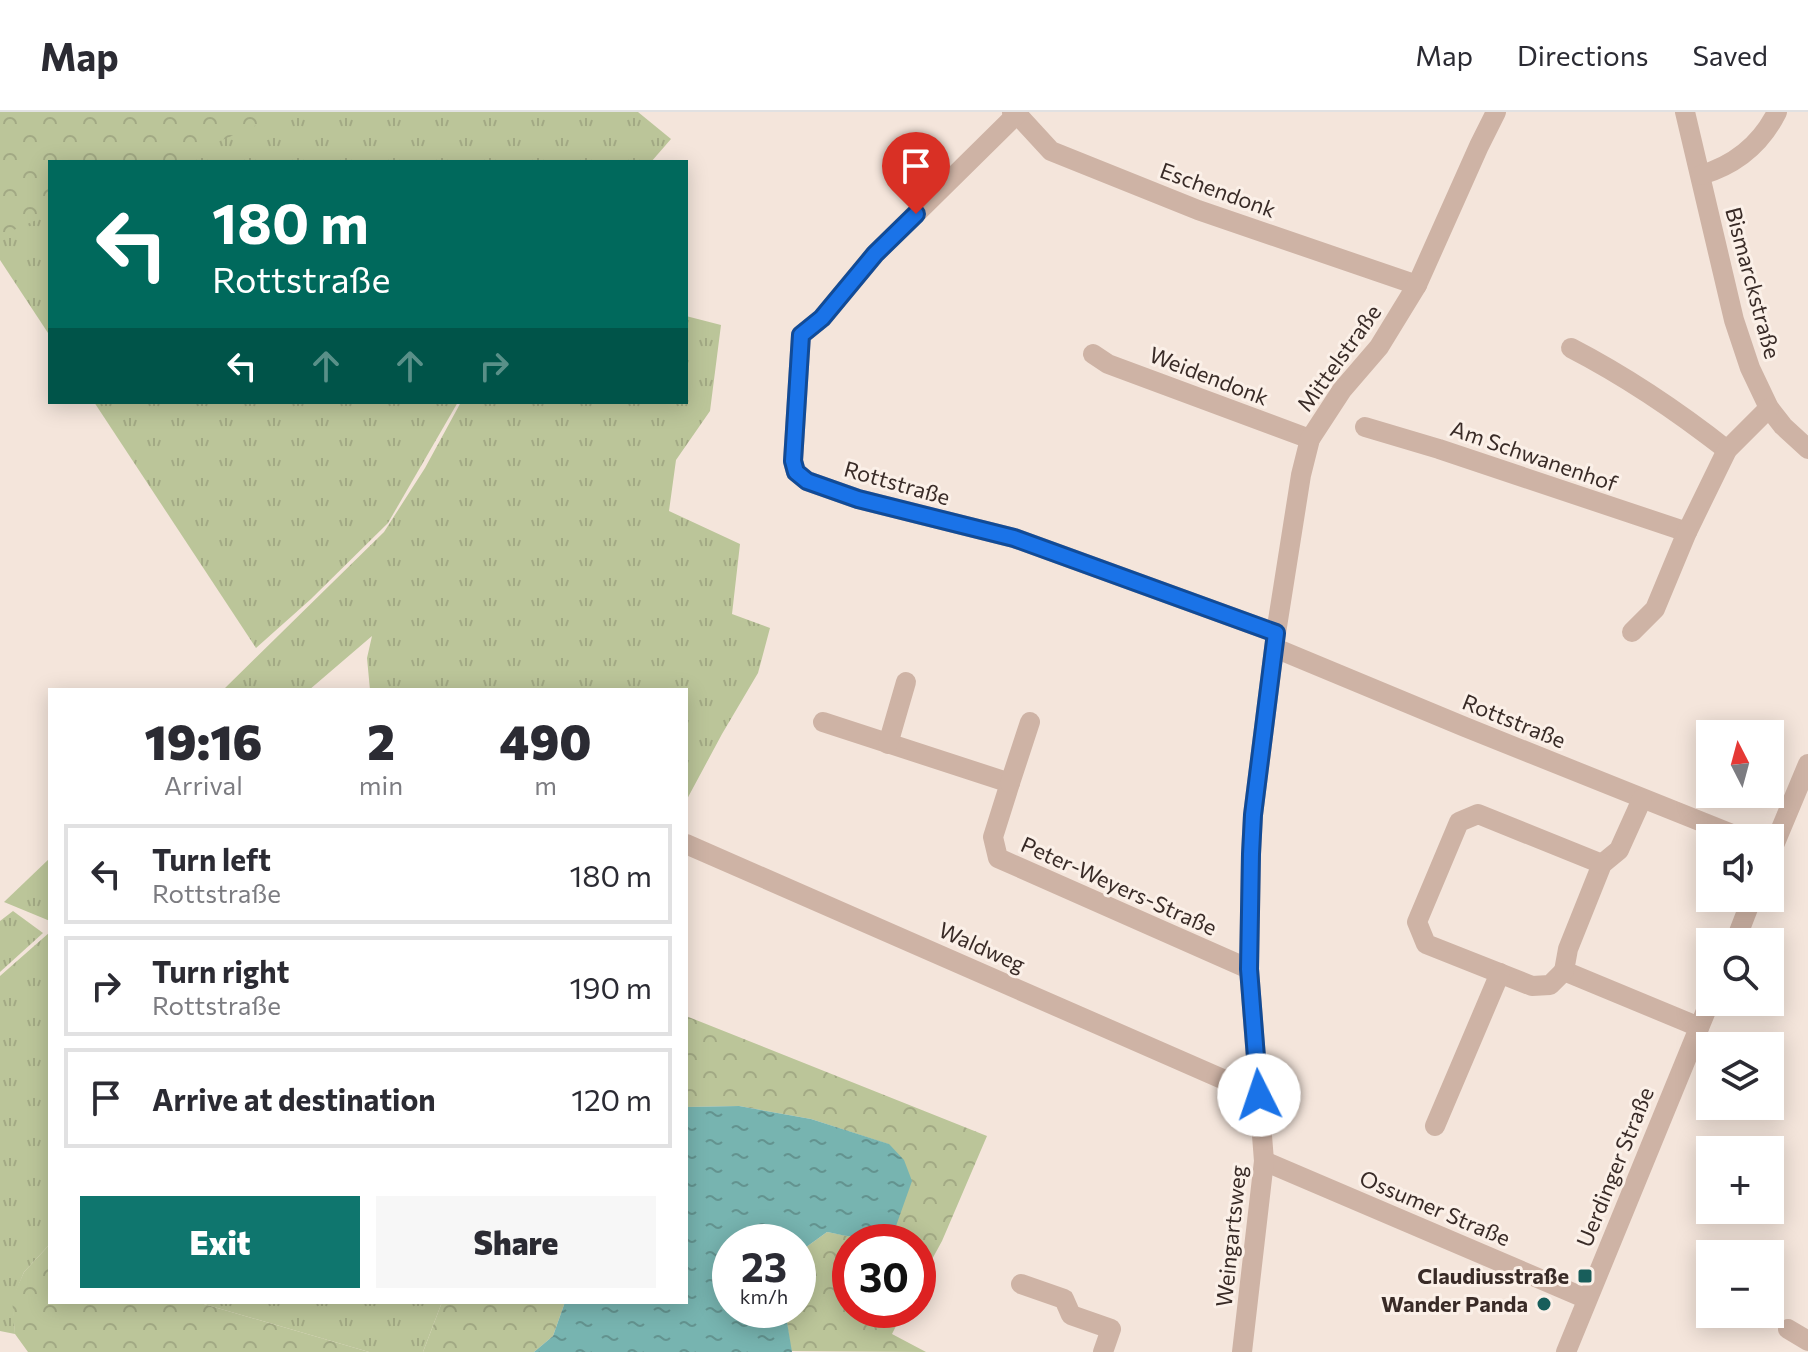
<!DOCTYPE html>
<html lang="en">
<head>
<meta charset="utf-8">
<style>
	:root { --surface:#fff; --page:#f7f7f7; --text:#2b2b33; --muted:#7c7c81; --line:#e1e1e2; --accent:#0f766e }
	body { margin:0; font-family:Commissioner,sans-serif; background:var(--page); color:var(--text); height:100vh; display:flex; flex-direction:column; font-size:30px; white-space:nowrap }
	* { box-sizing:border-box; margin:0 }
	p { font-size:26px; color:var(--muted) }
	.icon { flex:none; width:44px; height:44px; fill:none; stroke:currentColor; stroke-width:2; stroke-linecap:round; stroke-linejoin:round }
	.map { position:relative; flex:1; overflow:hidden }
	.sheet { position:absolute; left:48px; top:576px; width:640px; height:616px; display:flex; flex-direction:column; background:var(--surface); border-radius:0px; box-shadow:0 4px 20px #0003 }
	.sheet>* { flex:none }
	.guide { position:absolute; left:48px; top:48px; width:640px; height:244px; border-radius:0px; box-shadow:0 4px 20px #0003; background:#00695c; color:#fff; overflow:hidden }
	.needle { width:52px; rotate:354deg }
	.tools { position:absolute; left:1696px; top:608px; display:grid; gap:16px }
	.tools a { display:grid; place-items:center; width:88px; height:88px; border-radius:0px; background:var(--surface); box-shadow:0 4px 20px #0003; font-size:40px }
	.speed { position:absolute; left:712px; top:1112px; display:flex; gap:16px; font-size:40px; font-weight:700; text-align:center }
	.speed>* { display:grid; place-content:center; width:104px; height:104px; border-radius:50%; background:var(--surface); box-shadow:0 4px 20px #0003; line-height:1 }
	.speed small { font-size:20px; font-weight:400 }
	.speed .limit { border:12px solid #d22; background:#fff; color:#111 }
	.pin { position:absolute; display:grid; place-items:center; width:68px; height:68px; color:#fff; margin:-82px -34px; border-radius:50% 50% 50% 0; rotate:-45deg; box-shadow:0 0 8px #0007 }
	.pin .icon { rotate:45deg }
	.me { position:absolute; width:88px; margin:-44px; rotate:356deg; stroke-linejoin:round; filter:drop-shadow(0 0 6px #0008) }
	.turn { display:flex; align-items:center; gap:28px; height:168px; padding:0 32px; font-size:36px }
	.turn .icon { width:104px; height:104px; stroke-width:2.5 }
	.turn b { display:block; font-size:56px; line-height:68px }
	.lanes { display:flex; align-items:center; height:76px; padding:0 32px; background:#0003; justify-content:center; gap:40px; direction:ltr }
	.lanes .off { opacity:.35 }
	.eta { display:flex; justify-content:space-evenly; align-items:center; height:136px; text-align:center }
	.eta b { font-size:48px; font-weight:800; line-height:56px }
	.cta { display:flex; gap:16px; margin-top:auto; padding:16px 32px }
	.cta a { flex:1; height:92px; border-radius:0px; background:var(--accent); color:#fff; font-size:32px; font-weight:800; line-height:92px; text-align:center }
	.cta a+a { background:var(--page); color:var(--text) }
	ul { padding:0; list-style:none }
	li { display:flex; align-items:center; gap:24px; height:100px; margin:0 16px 12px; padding:0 16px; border:4px solid var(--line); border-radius:0px }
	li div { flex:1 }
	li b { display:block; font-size:30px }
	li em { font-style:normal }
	header { display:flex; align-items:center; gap:48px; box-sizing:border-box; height:112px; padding:0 40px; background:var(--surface); border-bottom:2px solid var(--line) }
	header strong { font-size:38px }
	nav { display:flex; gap:44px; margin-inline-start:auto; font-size:28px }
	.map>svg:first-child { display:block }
</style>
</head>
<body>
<header>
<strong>Map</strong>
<nav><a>Map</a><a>Directions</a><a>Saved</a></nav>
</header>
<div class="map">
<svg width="1808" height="1240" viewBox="0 0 1808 1240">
	<defs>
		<pattern id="grass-tufts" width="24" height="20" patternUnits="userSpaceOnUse" patternTransform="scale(2)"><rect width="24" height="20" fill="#bbc599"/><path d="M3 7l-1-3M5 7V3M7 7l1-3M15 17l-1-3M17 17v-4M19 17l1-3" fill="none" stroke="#a2a984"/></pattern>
		<pattern id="forest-crowns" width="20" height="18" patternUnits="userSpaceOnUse" patternTransform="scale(2)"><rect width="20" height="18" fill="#bbc599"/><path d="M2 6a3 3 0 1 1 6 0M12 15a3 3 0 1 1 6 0" fill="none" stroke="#a2a984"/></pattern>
		<pattern id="water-ripples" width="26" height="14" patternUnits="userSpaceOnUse" patternTransform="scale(2)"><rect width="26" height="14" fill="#77b4b0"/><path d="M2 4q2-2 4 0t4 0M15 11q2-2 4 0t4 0" fill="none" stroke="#63938f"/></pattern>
	</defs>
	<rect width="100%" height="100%" fill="#f4e5db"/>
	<g fill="url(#grass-tufts)">
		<polygon points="224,0 638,0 671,27 651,50 120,50"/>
		<polygon points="50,84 50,224 0,148 0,108"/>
		<polygon points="686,204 721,213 710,299 676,348 669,399 740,432 732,502 770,516 758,561 722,622 686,689 686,578 370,578 367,546 372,524 309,578 223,578 384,420 425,356 461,290 686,290"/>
		<polygon points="94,290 458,290 388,411 311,487 256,536"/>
		<polygon points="50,746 50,809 4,790"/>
		<polygon points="13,799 43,821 0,860 0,809"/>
		<polygon points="50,820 50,1132 24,1160 13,1187 15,1222 0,1219 0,864"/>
		<polygon points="197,1190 442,1190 423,1240 369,1240"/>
	</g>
	<g fill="url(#forest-crowns)">
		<polygon points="0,0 286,0 172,50 50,50 50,102 0,124"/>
		<polygon points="686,904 987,1024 942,1129 918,1173 918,1130 850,1130 850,1198 904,1198 892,1222 926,1240 791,1239 785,1198 798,1198 798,1141 827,1120 859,1126 888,1032 811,1007 739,994 686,995"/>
		<polygon points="50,1132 50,1190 197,1190 369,1240 28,1240 15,1222 12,1187 24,1160"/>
		<polygon points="442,1190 565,1190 553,1224 534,1240 423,1240"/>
	</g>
	<path fill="url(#water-ripples)" d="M739 994 811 1007 889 1032 904 1048 912 1069 896 1114C868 1130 857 1126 827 1120L798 1141V1130H730V1198H785L792 1240H534L553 1224 565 1190H686V995Z"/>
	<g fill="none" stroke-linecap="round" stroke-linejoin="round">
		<g stroke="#ceb3a5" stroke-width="20">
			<polyline points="1012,0 1017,2 1051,39 1198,98 1417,173"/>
			<polyline points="1019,0 875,142 822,206 801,223 793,349 796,360 807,369 858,387 1014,426 1276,521"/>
			<polyline points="1685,0 1734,208 1750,256 1769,296 1783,314 1808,337"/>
			<path d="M1701 63C1735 53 1761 32 1777 0"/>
			<path d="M1571 236C1629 266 1676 298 1727 338"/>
			<polyline points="1093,242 1108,252 1310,327"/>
			<polyline points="1365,315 1439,337 1687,420"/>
			<polyline points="1632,520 1655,497 1687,420 1727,338 1769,296"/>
			<polyline points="1275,536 1465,615 1737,724"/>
			<polyline points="823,610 1010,671 993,725 998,746 1249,857"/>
			<polyline points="888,632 906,570"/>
			<polyline points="1010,671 1030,610"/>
			<polyline points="1642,687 1619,738 1602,752 1568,837 1564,859 1699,915"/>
			<polyline points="686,732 1259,983"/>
			<polyline points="1770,743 1808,652"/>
			<polyline points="1735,830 1752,786"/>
			<polyline points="1564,859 1550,873 1532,874 1426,832 1417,810 1459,710 1478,702 1602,752"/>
			<polyline points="1435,1014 1500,861"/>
			<polyline points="1264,1049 1587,1187"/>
			<polyline points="1021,1172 1064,1187 1071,1203 1111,1217 1103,1240"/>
			<polyline points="1788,1217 1808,1229"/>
			<polyline points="1242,1240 1264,1049 1249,857 1251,742 1253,703 1276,521 1301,363 1310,327 1342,278 1379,235 1417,173 1479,34 1496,0"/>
			<polyline points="1566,1240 1710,889"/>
		</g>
	</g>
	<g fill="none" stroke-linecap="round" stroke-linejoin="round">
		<defs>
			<polyline id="route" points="916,102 875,142 822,206 801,223 793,349 796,360 807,369 858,387 1014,426 1276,521 1253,703 1251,742 1249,857 1259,983"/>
		</defs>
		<use href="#route" stroke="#114b97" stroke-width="20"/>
		<use href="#route" stroke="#1a73e8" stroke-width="14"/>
	</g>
	<g fill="#185e5b" stroke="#fbf0e8" stroke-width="3">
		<rect x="1577" y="1156" width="16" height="16" rx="4"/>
		<circle cx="1544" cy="1192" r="8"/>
	</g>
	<g text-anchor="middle" stroke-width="6" stroke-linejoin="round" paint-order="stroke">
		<g font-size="22" fill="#392b27" stroke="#fbf0e8">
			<text transform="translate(1218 78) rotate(20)" y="8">Eschendonk</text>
			<text transform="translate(1753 171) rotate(75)" y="8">Bismarckstraße</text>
			<text transform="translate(1339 246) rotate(-54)" y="8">Mittelstraße</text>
			<text transform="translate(1209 264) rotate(21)" y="8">Weidendonk</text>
			<text transform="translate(1534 344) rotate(19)" y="8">Am Schwanenhof</text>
			<text transform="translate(897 371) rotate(16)" y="8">Rottstraße</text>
			<text transform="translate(1514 609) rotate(22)" y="8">Rottstraße</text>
			<text transform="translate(1119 774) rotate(24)" y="8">Peter-Weyers-Straße</text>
			<text transform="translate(982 835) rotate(24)" y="8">Waldweg</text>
			<text transform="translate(1615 1055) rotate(-68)" y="8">Uerdinger Straße</text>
			<text transform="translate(1435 1096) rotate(23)" y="8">Ossumer Straße</text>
			<text transform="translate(1231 1124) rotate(-84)" y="8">Weingartsweg</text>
		</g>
		<g font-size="22" font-weight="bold" fill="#392b27" stroke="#fbf0e8" text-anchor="end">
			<text x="1569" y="1172">Claudiusstraße</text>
			<text x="1528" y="1200">Wander Panda</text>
		</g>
	</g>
</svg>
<div class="tools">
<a><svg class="needle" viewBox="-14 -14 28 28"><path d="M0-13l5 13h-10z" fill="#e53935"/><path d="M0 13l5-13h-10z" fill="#7c7c81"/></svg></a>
<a><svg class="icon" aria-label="sound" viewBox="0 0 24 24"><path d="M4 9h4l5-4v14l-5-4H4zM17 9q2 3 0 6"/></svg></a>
<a><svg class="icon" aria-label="search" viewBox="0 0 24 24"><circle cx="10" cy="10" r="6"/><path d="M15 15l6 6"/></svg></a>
<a><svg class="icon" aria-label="layers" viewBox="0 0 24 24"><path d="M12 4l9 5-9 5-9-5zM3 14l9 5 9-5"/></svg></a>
<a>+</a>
<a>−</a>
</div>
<div class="speed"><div>23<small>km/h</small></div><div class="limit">30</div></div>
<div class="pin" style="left:916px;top:102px;background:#d93025"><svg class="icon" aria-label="arrive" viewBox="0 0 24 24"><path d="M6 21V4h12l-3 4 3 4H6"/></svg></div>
<svg class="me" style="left:1259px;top:983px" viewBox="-20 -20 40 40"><circle r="19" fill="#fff"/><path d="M0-13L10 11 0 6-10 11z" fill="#1a73e8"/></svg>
<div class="guide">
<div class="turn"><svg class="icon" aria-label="left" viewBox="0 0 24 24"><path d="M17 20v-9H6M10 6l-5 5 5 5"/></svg><div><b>180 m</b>Rottstraße</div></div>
<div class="lanes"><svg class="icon" aria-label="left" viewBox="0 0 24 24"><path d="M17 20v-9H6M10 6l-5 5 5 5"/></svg><svg class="icon off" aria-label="ahead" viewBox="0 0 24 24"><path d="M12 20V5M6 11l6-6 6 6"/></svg><svg class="icon off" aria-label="ahead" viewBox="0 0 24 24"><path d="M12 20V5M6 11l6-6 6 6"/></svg><svg class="icon off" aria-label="right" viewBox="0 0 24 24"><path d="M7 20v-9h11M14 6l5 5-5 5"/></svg></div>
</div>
<section class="sheet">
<div class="eta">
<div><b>19:16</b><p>Arrival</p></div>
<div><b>2</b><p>min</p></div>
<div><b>490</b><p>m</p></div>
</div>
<ul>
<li><svg class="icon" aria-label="left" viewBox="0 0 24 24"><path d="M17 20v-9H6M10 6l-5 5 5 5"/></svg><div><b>Turn left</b><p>Rottstraße</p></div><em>180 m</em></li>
<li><svg class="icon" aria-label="right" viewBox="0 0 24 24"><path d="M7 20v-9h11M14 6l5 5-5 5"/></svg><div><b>Turn right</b><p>Rottstraße</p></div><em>190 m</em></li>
<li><svg class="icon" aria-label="arrive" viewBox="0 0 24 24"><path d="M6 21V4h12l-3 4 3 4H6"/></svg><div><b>Arrive at destination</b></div><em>120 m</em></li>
</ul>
<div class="cta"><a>Exit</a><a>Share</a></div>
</section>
</div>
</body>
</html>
